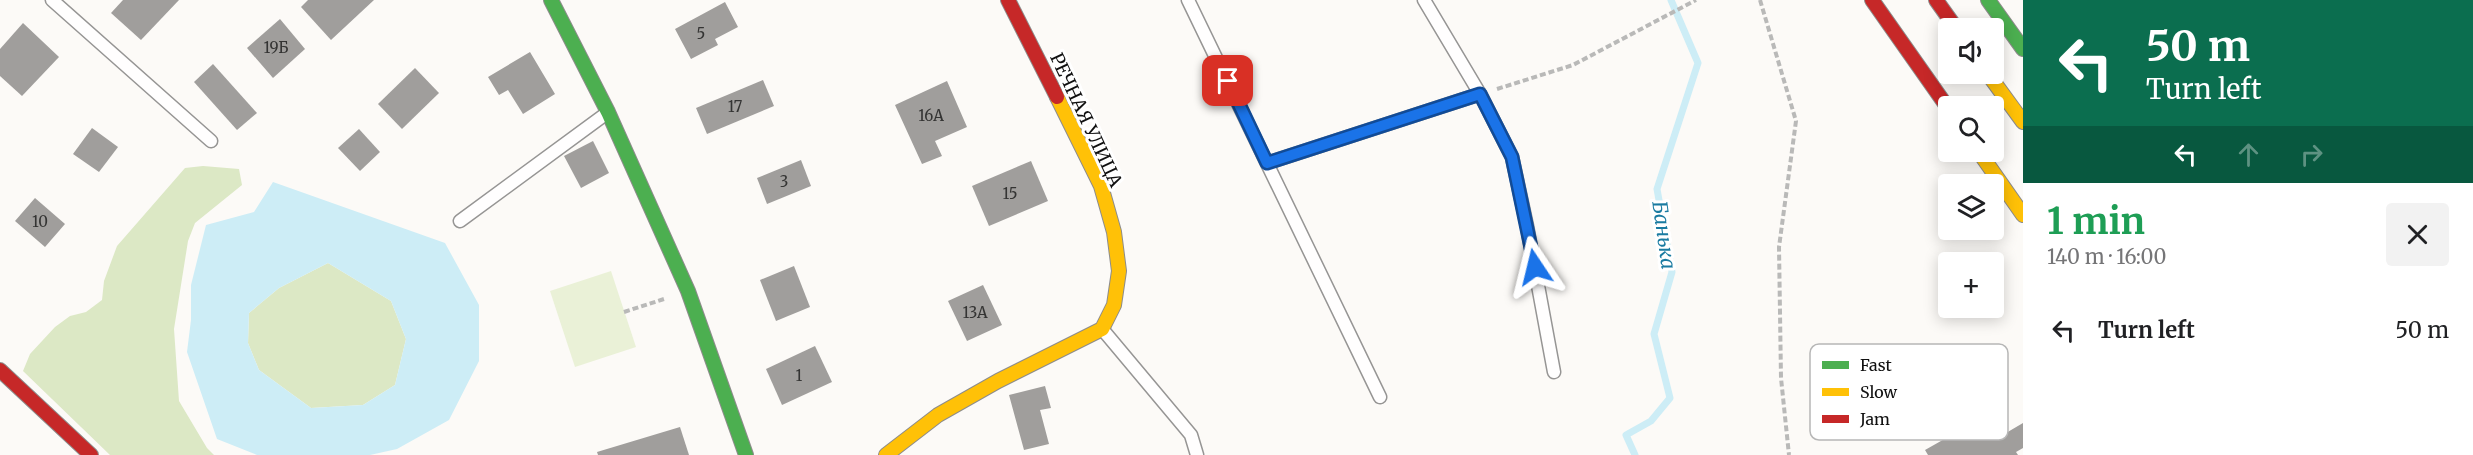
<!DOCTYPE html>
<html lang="en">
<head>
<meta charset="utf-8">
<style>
	:root { --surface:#fff; --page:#f2f2f2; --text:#202124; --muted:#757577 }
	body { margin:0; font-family:Merriweather,serif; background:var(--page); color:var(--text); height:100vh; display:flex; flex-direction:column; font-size:22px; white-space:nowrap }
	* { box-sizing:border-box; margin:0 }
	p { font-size:20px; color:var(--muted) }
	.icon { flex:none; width:33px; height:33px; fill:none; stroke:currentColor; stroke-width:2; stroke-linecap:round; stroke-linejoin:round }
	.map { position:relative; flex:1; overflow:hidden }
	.panel { display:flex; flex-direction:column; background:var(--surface); width:450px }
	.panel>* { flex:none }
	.hud { background:#0b6e4f; color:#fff; overflow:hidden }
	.controls { position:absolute; left:1938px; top:18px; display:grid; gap:12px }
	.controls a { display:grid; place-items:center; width:66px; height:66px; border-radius:6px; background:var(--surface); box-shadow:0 3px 15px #0003; font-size:30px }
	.pin { position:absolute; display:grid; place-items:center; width:51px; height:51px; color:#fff; margin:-26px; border-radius:12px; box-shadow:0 3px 9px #0006 }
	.me { position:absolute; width:66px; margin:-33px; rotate:350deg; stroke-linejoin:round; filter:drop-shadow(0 0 4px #0008) }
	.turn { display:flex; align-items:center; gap:21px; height:126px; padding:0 24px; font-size:27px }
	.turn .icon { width:78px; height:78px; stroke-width:2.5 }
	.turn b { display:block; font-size:42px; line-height:51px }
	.lanes { display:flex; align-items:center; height:57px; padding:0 24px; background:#0003; justify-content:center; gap:30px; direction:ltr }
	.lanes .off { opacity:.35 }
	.round { display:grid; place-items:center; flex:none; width:63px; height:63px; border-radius:6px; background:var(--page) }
	.overview { display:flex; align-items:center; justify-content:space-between; height:102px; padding:0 24px }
	h1 { font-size:36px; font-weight:700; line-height:45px; color:#1e9e55 }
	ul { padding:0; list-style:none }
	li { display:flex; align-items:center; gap:18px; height:90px; padding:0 24px }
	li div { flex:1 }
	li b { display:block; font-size:22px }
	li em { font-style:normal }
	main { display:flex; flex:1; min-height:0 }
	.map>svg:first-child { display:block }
</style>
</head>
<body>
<main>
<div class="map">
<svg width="2023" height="455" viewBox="0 0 2023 455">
	<rect width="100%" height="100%" fill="#fcfaf7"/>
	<polygon fill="#eaf1d7" points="611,271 636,347 575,367 550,291"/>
	<g fill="#dce8c5">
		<polygon points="203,166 239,169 242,185 195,223 188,241 174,329 179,401 207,448 214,455 110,455 23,371 30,354 55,327 70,316 86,312 102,300 104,281 117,246 185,168"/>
		<polygon points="328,263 391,301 406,339 395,385 363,405 311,408 259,370 248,343 249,313 279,288"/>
	</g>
	<path fill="#cdedf6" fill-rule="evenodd" d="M273 182 445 243 479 305V361L449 420 397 449 370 455H257L217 439 187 352 191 320V285L206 225 254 212ZM328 263 391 301 406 339 395 385 363 405 311 408 259 370 248 343 249 313 279 288Z"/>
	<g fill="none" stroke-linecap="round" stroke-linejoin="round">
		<polyline stroke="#cdedf6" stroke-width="7" points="1635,455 1626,435 1651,421 1670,398 1654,334 1672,272 1657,189 1698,63 1671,0"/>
	</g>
	<g fill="#a09e9c">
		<polygon points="123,0 179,0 141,40 111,13"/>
		<polygon points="308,0 374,0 331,40 301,7"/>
		<polygon points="725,2 738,27 715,39 718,45 691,59 675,29"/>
		<polygon points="280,19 305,49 273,78 247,48"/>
		<polygon points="23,23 59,57 22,96 0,76 0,49"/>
		<polygon points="530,52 555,94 523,114 508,90 499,95 488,77"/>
		<polygon points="213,64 257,113 237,130 194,82"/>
		<polygon points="415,68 439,93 402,129 378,104"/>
		<polygon points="763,80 774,106 707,134 696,108"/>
		<polygon points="947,81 967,127 935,141 942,156 922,164 895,105"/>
		<polygon points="92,128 118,147 99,172 73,154"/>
		<polygon points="359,129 380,152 360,171 338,148"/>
		<polygon points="593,141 609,173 581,188 564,156"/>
		<polygon points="801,160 811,186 767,204 757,178"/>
		<polygon points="1031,161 1048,201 989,226 972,186"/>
		<polygon points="35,198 65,224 45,247 15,221"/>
		<polygon points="794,266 810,307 776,321 760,280"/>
		<polygon points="983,285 1002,325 967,341 948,301"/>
		<polygon points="815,346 832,382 782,405 766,369"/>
		<polygon points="1045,386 1051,408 1040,410 1049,444 1024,450 1009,395"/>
		<polygon points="1994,411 2006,433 2023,423 2023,448 2016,452 2018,455 1928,455 1925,450"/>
		<polygon points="680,427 689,455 598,455 597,452"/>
	</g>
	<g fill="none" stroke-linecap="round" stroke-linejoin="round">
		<defs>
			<g id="lane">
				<polyline points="52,0 211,141"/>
				<polyline points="1188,0 1380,397"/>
				<polyline points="1424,0 1480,94 1512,157 1527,226 1554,372"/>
				<polyline points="1267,163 1480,94"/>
				<polyline points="460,221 607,113"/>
				<polyline points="1103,330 1191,435 1197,455"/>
			</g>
			<g id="fast">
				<polyline points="551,0 608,112 688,291 746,455"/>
				<polyline points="1988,0 2023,49"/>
			</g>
			<g id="slow">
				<polyline points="1988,74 2023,122"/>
				<polyline points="1979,152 2023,215"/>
				<polyline points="886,455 938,415 998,381 1102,329 1114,305 1119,271 1114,232 1101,186 1057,97"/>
			</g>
			<g id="jam">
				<polyline points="1008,0 1057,97"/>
				<polyline points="1872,0 1948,108"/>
				<polyline points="1936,0 1956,28"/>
				<polyline points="0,370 91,455"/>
			</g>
		</defs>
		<use href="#lane" stroke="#969594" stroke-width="15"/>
		<use href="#fast" stroke="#8d8c8b" stroke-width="16"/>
		<use href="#slow" stroke="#8d8c8b" stroke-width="16"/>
		<use href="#jam" stroke="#8d8c8b" stroke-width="16"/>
		<g stroke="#b9b9b8" stroke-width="4" stroke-dasharray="6 3" stroke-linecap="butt">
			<polyline points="1760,0 1796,121 1779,247 1781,378 1789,455"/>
			<polyline points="1497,89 1573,65 1696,0"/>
			<polyline points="624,312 664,299"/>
		</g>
		<use href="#lane" stroke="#fffefe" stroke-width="12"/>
		<use href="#fast" stroke="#4caf50" stroke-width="14"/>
		<use href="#slow" stroke="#ffc107" stroke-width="14"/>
		<use href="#jam" stroke="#c62828" stroke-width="14"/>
	</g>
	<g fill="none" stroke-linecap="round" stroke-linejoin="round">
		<defs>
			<polyline id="route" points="1228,81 1267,163 1480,94 1512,157 1535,267"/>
		</defs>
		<use href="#route" stroke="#114b97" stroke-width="15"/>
		<use href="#route" stroke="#1a73e8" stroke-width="10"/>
	</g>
	<g text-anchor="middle" stroke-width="6" stroke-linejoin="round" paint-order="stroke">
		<g font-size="15" fill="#343433">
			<text x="701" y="39">5</text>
			<text x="276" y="53">19Б</text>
			<text x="735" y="112">17</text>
			<text x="931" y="121">16А</text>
			<text x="784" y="187">3</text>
			<text x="1010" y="199">15</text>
			<text x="40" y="227">10</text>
			<text x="975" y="318">13А</text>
			<text x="799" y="381">1</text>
		</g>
		<g font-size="18" fill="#101010" stroke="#fff">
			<text transform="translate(1086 120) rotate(65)" y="6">РЕЧНАЯ УЛИЦА</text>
		</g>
		<g font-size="20" font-style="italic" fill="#1a7ba1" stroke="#fff">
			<text transform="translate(1664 235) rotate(82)" y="7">Банька</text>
		</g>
	</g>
	<rect x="1810" y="344" width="198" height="96" rx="9" fill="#fff" stroke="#b7b7b7" stroke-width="1.5"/>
	<rect x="1822" y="361" width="27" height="8" fill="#4caf50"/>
	<rect x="1822" y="388" width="27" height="8" fill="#ffc107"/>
	<rect x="1822" y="415" width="27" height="8" fill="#c62828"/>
	<g font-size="16" fill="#101010">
		<text x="1860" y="371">Fast</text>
		<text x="1860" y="398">Slow</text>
		<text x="1860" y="425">Jam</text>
	</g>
</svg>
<div class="controls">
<a><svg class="icon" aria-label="sound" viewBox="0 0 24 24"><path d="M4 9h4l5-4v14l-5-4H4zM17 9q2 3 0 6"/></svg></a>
<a><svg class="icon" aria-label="search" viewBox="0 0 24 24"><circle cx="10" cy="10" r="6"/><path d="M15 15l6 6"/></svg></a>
<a><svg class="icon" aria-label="layers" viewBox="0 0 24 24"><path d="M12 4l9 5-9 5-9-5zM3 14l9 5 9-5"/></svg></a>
<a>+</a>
</div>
<div class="pin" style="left:1228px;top:81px;background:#d93025"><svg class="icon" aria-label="arrive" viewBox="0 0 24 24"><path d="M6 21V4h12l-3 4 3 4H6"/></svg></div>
<svg class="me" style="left:1535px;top:267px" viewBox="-20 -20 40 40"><path d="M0-17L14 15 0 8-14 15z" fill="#1a73e8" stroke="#fff" stroke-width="4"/></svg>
</div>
<section class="panel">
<div class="hud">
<div class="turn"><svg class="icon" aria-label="left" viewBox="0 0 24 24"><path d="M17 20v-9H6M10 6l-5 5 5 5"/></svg><div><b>50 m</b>Turn left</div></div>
<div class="lanes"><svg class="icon" aria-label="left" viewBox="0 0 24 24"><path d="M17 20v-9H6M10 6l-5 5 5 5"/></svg><svg class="icon off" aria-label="ahead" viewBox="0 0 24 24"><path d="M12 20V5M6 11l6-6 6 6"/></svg><svg class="icon off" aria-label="right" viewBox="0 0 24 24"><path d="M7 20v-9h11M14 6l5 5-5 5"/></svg></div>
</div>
<div class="overview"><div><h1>1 min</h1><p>140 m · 16:00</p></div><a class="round"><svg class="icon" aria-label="close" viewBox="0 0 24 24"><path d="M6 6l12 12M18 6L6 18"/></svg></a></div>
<ul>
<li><svg class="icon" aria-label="left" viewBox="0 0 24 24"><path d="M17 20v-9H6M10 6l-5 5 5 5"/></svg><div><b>Turn left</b></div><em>50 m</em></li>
</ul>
</section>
</main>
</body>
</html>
